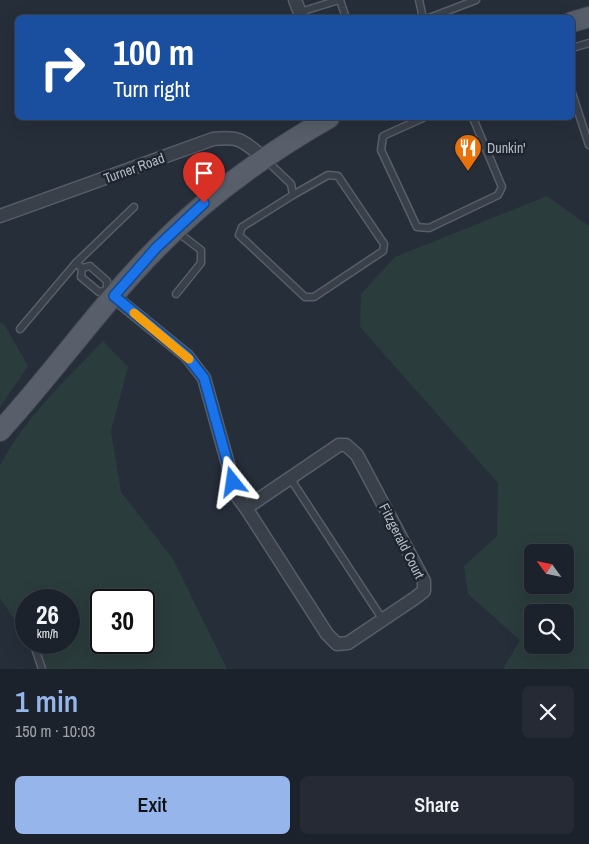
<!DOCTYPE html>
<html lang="en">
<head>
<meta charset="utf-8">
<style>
	:root { --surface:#1c222c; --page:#252a34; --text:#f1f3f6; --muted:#a0a4a9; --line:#3a3f48; --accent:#96b5ea }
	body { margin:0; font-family:"Archivo Narrow",sans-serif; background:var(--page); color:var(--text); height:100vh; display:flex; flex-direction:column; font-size:19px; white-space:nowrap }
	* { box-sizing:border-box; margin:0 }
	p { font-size:16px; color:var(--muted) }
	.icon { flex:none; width:28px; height:28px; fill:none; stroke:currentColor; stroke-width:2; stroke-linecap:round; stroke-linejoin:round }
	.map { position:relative; height:669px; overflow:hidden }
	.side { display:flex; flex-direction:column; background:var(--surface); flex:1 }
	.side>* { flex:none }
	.guide { position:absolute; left:15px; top:15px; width:560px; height:105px; border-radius:8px; box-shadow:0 5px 20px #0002,0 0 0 1px var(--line); background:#1a4fa0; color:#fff; overflow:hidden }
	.needle { width:32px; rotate:303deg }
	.tools { position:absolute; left:524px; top:544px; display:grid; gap:10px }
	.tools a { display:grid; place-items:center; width:50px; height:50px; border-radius:8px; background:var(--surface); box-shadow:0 5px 20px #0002,0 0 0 1px var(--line); font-size:25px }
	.speed { position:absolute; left:15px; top:589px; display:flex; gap:10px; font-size:25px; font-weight:700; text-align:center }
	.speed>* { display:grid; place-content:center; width:65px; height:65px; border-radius:50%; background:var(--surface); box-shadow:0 5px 20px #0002,0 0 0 1px var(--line); line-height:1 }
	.speed small { font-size:12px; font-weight:400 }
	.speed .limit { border:2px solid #111; border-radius:8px; background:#fff; color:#111 }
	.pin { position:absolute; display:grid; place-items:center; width:42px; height:42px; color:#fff; margin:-51px -21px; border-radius:50% 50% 50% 0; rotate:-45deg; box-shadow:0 0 5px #0007 }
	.pin .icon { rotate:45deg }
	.me { position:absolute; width:55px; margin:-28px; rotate:345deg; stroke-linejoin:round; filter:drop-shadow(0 0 4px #0008) }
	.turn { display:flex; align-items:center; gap:18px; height:105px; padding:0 15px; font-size:22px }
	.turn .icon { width:65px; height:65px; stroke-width:2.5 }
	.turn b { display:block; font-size:35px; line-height:42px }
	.round { display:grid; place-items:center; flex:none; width:52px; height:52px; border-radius:8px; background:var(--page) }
	.summary { display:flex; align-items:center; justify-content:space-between; height:85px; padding:0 15px }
	h1 { font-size:30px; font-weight:600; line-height:38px; color:var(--accent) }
	.cta { display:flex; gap:10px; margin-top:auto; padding:10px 15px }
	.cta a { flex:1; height:58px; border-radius:8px; background:var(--accent); color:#111; font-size:20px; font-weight:600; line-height:58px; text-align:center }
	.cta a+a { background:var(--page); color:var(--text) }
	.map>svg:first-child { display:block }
</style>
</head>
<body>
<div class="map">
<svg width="589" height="669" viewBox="0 0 589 669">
	<rect width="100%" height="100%" fill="#262e3a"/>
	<g fill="#2b3c3d" fill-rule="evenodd">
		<path d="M547 196 589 226V669H503L520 640 468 594 464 566 497 536 498 483 360 327 361 294 395 257ZM532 552H565V585H532ZM532 612H565V645H532Z"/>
		<polygon points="0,322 4,324 28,366 0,407"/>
		<path d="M103 341 128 367 111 431 121 492 173 559 227 669H46L29 643 69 642V600H26V637L0 598V466C24 418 66 380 103 341ZM101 600H144V642H101Z"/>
	</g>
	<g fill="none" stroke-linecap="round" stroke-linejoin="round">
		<defs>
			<g id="service">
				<polyline points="340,0 346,18"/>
				<polyline points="419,0 423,18"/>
				<polyline points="300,12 339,0"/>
				<polyline points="429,18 476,0"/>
				<polyline points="572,48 589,43"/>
				<polyline points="572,93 589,145"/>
				<polyline points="423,118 383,136 381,150 417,227 429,228 498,195 502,187 473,118"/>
				<polyline points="266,160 291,184 293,195"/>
				<polygon points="328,175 338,176 384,244 383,251 314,297 305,297 239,235 242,227 293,195"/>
				<polyline points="176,231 201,250 201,263 176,294"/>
				<polyline points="76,263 134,207"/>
				<polyline points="82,268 90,266 107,281 107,290 111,293"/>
				<polyline points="82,268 81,277 99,292 107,290"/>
				<polyline points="20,329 76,263 82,268"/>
				<polyline points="290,478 383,620"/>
				<polyline points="35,648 42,669"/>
			</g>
			<g id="minor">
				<polyline points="295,0 302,18"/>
				<path d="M0 216 213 139C241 136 243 141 264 158"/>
				<polyline points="113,296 187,356 204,378 233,482 237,496 246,508"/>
				<polygon points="339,445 346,445 357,455 424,581 424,591 415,598 348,643 337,644 327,634 246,508"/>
			</g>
			<g id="primary">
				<polyline points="572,22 589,17"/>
				<path d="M0 431C54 372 100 306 156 249 207 196 266 154 329 118"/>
			</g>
		</defs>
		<use href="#service" stroke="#585e68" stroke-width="9"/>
		<use href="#minor" stroke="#585e68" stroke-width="15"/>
		<use href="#primary" stroke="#434953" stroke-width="22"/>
		<use href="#service" stroke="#3a404a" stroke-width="6"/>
		<use href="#minor" stroke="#3a404a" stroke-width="12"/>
		<use href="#primary" stroke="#585f6a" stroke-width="20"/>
	</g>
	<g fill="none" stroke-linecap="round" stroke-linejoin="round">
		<defs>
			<polyline id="route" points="204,203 156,248 114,296 187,356 204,378 233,482"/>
		</defs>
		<use href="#route" stroke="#114b97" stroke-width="12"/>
		<use href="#route" stroke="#1a73e8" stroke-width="9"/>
		<polyline stroke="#f59e0b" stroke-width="9" points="134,313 189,359"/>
	</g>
	<defs>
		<symbol id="restaurant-pin" viewBox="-11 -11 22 30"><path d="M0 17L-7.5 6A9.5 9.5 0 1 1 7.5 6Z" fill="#e8710a" stroke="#1f252f"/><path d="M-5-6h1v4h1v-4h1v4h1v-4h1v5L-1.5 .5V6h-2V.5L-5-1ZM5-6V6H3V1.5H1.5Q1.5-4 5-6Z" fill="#fff"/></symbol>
	</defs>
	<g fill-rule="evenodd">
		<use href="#restaurant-pin" x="452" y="132" width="32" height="43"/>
	</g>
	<g text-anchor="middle" stroke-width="5" stroke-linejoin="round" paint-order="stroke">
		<g font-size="14" fill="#b5bbc6" stroke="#1f252f" text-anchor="start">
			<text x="487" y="153">Dunkin'</text>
		</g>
		<g font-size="14" fill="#b5bbc6" stroke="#1f252f">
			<text transform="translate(134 168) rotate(-20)" y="5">Turner Road</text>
			<text transform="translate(402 541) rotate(63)" y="5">Fitzgerald Court</text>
		</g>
	</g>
</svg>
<div class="tools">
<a><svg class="needle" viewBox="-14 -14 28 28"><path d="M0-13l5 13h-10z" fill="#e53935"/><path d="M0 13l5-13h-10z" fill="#a0a4a9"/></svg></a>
<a><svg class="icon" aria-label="search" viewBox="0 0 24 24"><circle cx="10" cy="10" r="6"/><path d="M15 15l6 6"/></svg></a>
</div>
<div class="speed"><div>26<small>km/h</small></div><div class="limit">30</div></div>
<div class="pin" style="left:204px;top:203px;background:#d93025"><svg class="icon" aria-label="arrive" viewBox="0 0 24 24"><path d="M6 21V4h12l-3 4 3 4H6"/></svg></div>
<svg class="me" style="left:233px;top:482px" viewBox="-20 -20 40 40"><path d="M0-17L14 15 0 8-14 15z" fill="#1a73e8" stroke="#fff" stroke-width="4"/></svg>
<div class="guide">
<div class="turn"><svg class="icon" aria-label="right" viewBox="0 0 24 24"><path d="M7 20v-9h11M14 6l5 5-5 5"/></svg><div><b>100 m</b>Turn right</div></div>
</div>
</div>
<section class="side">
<div class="summary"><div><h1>1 min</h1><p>150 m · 10:03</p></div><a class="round"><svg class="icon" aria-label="close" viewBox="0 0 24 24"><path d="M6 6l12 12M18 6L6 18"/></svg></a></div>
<div class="cta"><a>Exit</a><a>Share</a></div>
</section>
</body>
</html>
